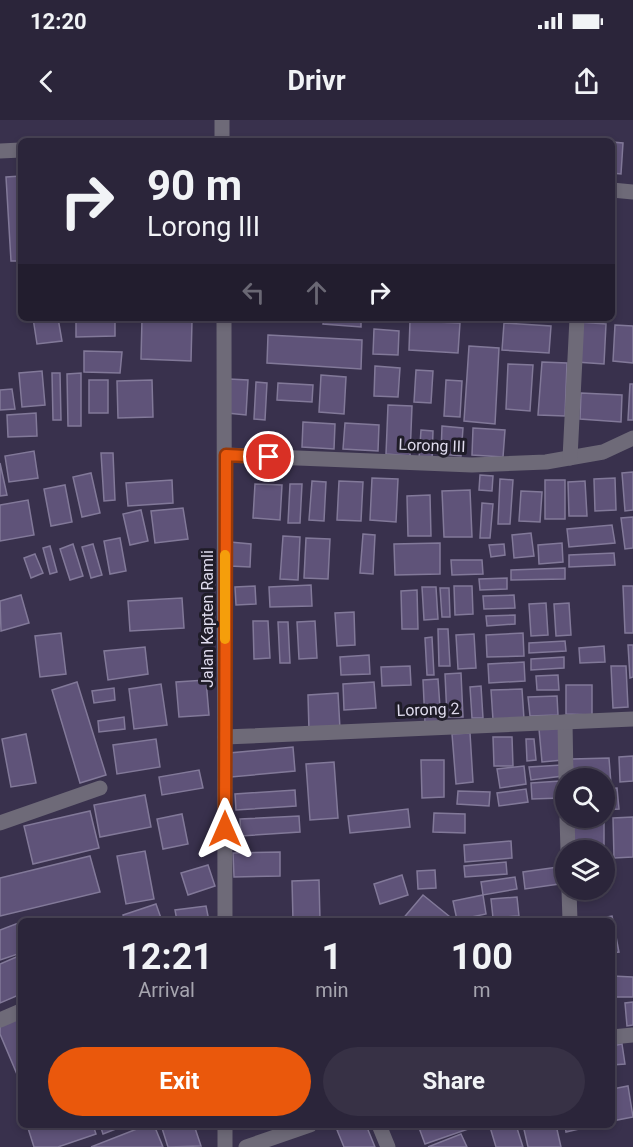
<!DOCTYPE html>
<html lang="en">
<head>
<meta charset="utf-8">
<style>
	:root { --surface:#2b253a; --page:#373145; --text:#f1f3f6; --muted:#a6a5af; --line:#474254; --accent:#ea580c }
	body { margin:0; font-family:Roboto,sans-serif; background:var(--page); color:var(--text); height:100vh; display:flex; flex-direction:column; font-size:22px; white-space:nowrap }
	* { box-sizing:border-box; margin:0 }
	p { font-size:20px; color:var(--muted) }
	.icon { flex:none; width:33px; height:33px; fill:none; stroke:currentColor; stroke-width:2; stroke-linecap:round; stroke-linejoin:round }
	.map { position:relative; flex:1; overflow:hidden }
	.drawer { position:absolute; left:18px; top:798px; width:597px; height:210px; display:flex; flex-direction:column; background:var(--surface); border-radius:9px; box-shadow:0 3px 9px #0003,0 0 0 2px var(--line) }
	.drawer>* { flex:none }
	.guide { position:absolute; left:18px; top:18px; width:597px; height:183px; border-radius:9px; box-shadow:0 3px 9px #0003,0 0 0 2px var(--line); background:#2b253a; color:var(--text); overflow:hidden }
	.tools { position:absolute; left:555px; top:648px; display:grid; gap:12px }
	.tools a { display:grid; place-items:center; width:60px; height:60px; border-radius:50%; background:var(--surface); box-shadow:0 3px 9px #0003,0 0 0 2px var(--line); font-size:30px }
	.pin { position:absolute; display:grid; place-items:center; width:51px; height:51px; color:#fff; margin:-26px; border:3px solid #fff; border-radius:50%; box-shadow:0 2px 6px #0007 }
	.me { position:absolute; width:66px; margin:-33px; rotate:0deg; stroke-linejoin:round; filter:drop-shadow(0 0 4px #0008) }
	.turn { display:flex; align-items:center; gap:21px; height:126px; padding:0 30px; font-size:27px }
	.turn .icon { width:78px; height:78px; stroke-width:2.5 }
	.turn b { display:block; font-size:42px; line-height:51px }
	.lanes { display:flex; align-items:center; height:57px; padding:0 30px; background:#0003; justify-content:center; gap:30px; direction:ltr }
	.lanes .off { opacity:.35 }
	.eta { display:flex; justify-content:space-evenly; align-items:center; height:102px; text-align:center }
	.eta b { font-size:36px; font-weight:700; line-height:42px }
	.primary-button { display:flex; gap:12px; margin-top:auto; padding:12px 30px }
	.primary-button a { flex:1; height:69px; border-radius:36px; background:var(--accent); color:#fff; font-size:24px; font-weight:700; line-height:69px; text-align:center }
	.primary-button a+a { background:var(--page); color:var(--text) }
	.status { display:flex; justify-content:space-between; align-items:center; height:42px; padding:0 30px; background:var(--surface); direction:ltr }
	.status svg { height:16px; fill:currentColor }
	header { display:flex; justify-content:space-between; align-items:center; height:78px; padding:0 30px; background:var(--surface); font-size:27px; font-weight:700 }
	.map>svg:first-child { display:block }
</style>
</head>
<body>
<div class="status"><b>12:20</b><svg viewBox="0 0 49 12"><path d="M0 12V9h3v3zM5 12V6h3v6zM10 12V3h3v9zM15 12V0h3v12zM26 1h20v11H26zM47 4h2v5h-2z"/></svg></div>
<header><svg class="icon" aria-label="back" viewBox="0 0 24 24"><path d="M15 5l-7 7 7 7"/></svg>Drivr<svg class="icon" aria-label="share" viewBox="0 0 24 24"><path d="M12 15V3M7 8l5-5 5 5M5 13v7h14v-7"/></svg></header>
<div class="map">
<svg width="633" height="1027" viewBox="0 0 633 1027">
	<rect width="100%" height="100%" fill="#39314d"/>
	<g fill="#5f5379" stroke="#827999" stroke-width="1.5">
		<polygon points="612,22 623,23 621,54 612,53"/>
		<polygon points="21,56 21,141 11,141 6,57"/>
		<polygon points="33,198 58,198 62,221 37,224"/>
		<polygon points="76,198 115,198 115,216 76,217"/>
		<polygon points="324,198 361,198 361,207 323,204"/>
		<polygon points="142,199 192,201 191,241 141,239"/>
		<polygon points="410,201 460,203 458,233 409,230"/>
		<polygon points="578,202 606,204 604,244 576,242"/>
		<polygon points="504,203 551,206 549,233 502,230"/>
		<polygon points="615,205 633,206 633,243 613,241"/>
		<polygon points="374,209 399,211 398,235 373,234"/>
		<polygon points="268,215 362,220 361,249 267,243"/>
		<polygon points="469,226 499,228 495,304 464,301"/>
		<polygon points="84,231 122,232 120,253 84,252"/>
		<polygon points="542,242 567,243 565,296 538,295"/>
		<polygon points="508,244 533,245 530,291 506,289"/>
		<polygon points="375,246 400,248 398,277 374,276"/>
		<polygon points="416,250 433,251 431,283 414,282"/>
		<polygon points="42,251 45,285 22,287 19,253"/>
		<polygon points="52,253 60,253 61,300 53,300"/>
		<polygon points="81,253 81,306 68,306 67,254"/>
		<polygon points="321,255 346,257 344,294 319,292"/>
		<polygon points="229,259 248,260 246,295 227,293"/>
		<rect x="89" y="260" width="19" height="33"/>
		<polygon points="152,260 153,297 118,298 117,261"/>
		<polygon points="446,260 462,261 460,297 444,296"/>
		<polygon points="256,262 267,263 265,300 254,299"/>
		<polygon points="278,263 313,265 312,282 277,280"/>
		<polygon points="630,264 633,264 633,300 628,300"/>
		<polygon points="12,269 15,289 0,290 0,270"/>
		<polygon points="581,273 622,275 621,302 580,299"/>
		<polygon points="388,285 412,286 410,336 386,334"/>
		<polygon points="36,293 37,316 8,317 7,295"/>
		<polygon points="303,302 335,304 334,329 302,327"/>
		<polygon points="345,303 379,305 378,331 343,329"/>
		<polygon points="442,306 463,308 461,336 441,334"/>
		<polygon points="473,308 505,310 503,337 472,335"/>
		<polygon points="421,310 433,311 432,340 419,339"/>
		<polygon points="34,331 38,358 9,362 5,336"/>
		<polygon points="101,333 113,333 115,380 104,381"/>
		<polygon points="0,343 7,375 0,376"/>
		<polygon points="633,352 633,390 625,391 622,353"/>
		<polygon points="91,353 100,393 82,397 73,357"/>
		<polygon points="480,355 493,356 492,371 479,370"/>
		<polygon points="372,358 398,359 396,402 370,400"/>
		<polygon points="615,358 616,390 595,391 594,359"/>
		<polygon points="500,359 513,360 510,404 498,404"/>
		<polygon points="172,360 173,383 128,386 126,363"/>
		<rect x="545" y="360" width="20" height="39"/>
		<polygon points="312,361 326,362 324,401 309,400"/>
		<polygon points="339,361 363,362 361,401 337,400"/>
		<polygon points="585,361 587,396 569,396 568,362"/>
		<polygon points="255,364 282,365 280,400 253,398"/>
		<polygon points="290,364 302,364 300,403 288,403"/>
		<polygon points="65,365 72,402 51,406 44,369"/>
		<polygon points="470,370 472,417 444,417 442,371"/>
		<polygon points="521,371 542,372 540,402 519,401"/>
		<polygon points="430,375 431,416 408,416 407,376"/>
		<polygon points="28,380 34,415 0,421 0,385"/>
		<polygon points="482,383 493,384 490,418 480,418"/>
		<polygon points="183,388 188,419 155,423 151,391"/>
		<polygon points="141,390 148,421 130,425 123,394"/>
		<polygon points="633,397 633,428 625,429 621,398"/>
		<polygon points="612,405 615,423 569,427 567,409"/>
		<polygon points="531,413 534,436 514,438 512,415"/>
		<polygon points="363,414 375,415 373,454 360,453"/>
		<polygon points="283,416 300,417 298,460 280,459"/>
		<polygon points="120,418 126,451 110,454 104,421"/>
		<polygon points="306,418 330,419 328,459 304,458"/>
		<polygon points="230,422 251,424 250,447 229,446"/>
		<polygon points="440,423 440,454 395,455 394,424"/>
		<polygon points="562,423 563,442 539,444 538,425"/>
		<polygon points="73,424 83,456 70,460 60,429"/>
		<polygon points="93,424 102,455 91,458 82,427"/>
		<polygon points="504,424 505,435 491,437 489,425"/>
		<polygon points="50,426 57,452 50,454 43,428"/>
		<polygon points="614,433 615,445 569,447 569,435"/>
		<polygon points="35,434 43,453 31,458 24,438"/>
		<polygon points="451,440 482,440 483,454 452,455"/>
		<polygon points="565,448 565,459 511,460 511,450"/>
		<polygon points="507,458 507,469 480,470 479,459"/>
		<polygon points="311,465 312,486 270,487 269,467"/>
		<polygon points="255,466 256,484 236,485 235,467"/>
		<polygon points="454,466 472,466 473,494 455,495"/>
		<polygon points="623,466 633,466 633,513 625,513"/>
		<polygon points="422,467 436,467 438,499 424,500"/>
		<polygon points="440,468 449,468 450,497 442,497"/>
		<polygon points="417,470 418,509 402,509 401,471"/>
		<polygon points="21,475 29,503 1,511 0,481"/>
		<polygon points="514,475 515,488 484,489 483,476"/>
		<polygon points="182,478 184,508 130,511 128,481"/>
		<polygon points="546,483 548,515 531,516 529,484"/>
		<polygon points="569,483 571,515 556,516 554,484"/>
		<polygon points="354,492 355,525 337,526 335,493"/>
		<polygon points="515,495 515,504 487,506 486,496"/>
		<polygon points="253,501 268,501 270,538 254,539"/>
		<polygon points="315,501 317,538 299,539 297,502"/>
		<polygon points="278,502 288,502 290,543 280,543"/>
		<polygon points="438,509 448,509 450,546 439,546"/>
		<polygon points="61,513 66,554 40,557 35,516"/>
		<polygon points="523,513 524,536 487,537 486,515"/>
		<polygon points="474,514 476,548 458,549 456,515"/>
		<polygon points="432,517 434,555 427,555 425,518"/>
		<polygon points="565,521 566,531 529,533 529,523"/>
		<polygon points="628,525 633,525 633,557 630,558"/>
		<polygon points="604,526 605,542 580,543 579,528"/>
		<polygon points="145,527 148,554 108,560 104,531"/>
		<polygon points="369,535 370,554 341,555 340,537"/>
		<polygon points="564,537 564,548 531,550 531,539"/>
		<polygon points="524,542 525,561 489,563 488,544"/>
		<polygon points="410,546 411,565 382,566 381,547"/>
		<polygon points="611,546 626,546 628,587 613,588"/>
		<polygon points="461,553 463,597 447,597 445,554"/>
		<polygon points="558,555 559,570 537,570 536,556"/>
		<polygon points="438,559 441,602 425,603 423,560"/>
		<polygon points="206,560 209,595 179,597 176,562"/>
		<polygon points="77,562 106,655 80,663 52,570"/>
		<polygon points="374,562 376,588 344,590 343,564"/>
		<polygon points="161,564 167,605 134,609 129,569"/>
		<polygon points="566,565 592,565 592,595 566,594"/>
		<polygon points="481,566 483,598 472,598 470,567"/>
		<polygon points="114,568 115,580 94,583 92,571"/>
		<polygon points="522,569 524,599 493,600 491,570"/>
		<polygon points="338,573 340,609 309,611 308,575"/>
		<polygon points="557,576 558,595 530,596 528,577"/>
		<polygon points="124,597 125,609 99,612 98,601"/>
		<polygon points="560,607 563,640 542,642 539,609"/>
		<polygon points="470,613 473,662 456,664 452,614"/>
		<polygon points="26,614 36,663 11,667 2,619"/>
		<polygon points="493,617 512,617 513,646 494,646"/>
		<polygon points="156,619 160,647 117,654 113,625"/>
		<polygon points="526,619 534,619 536,640 527,641"/>
		<polygon points="293,627 295,651 231,657 229,633"/>
		<polygon points="633,636 633,661 620,662 619,637"/>
		<polygon points="609,638 611,664 604,664 604,658 573,658 572,639"/>
		<polygon points="421,640 444,640 444,677 422,678"/>
		<polygon points="334,642 338,698 310,700 306,644"/>
		<polygon points="562,645 563,656 531,660 529,647"/>
		<polygon points="524,646 526,664 500,668 497,649"/>
		<polygon points="199,650 203,668 162,675 159,657"/>
		<polygon points="560,661 561,678 532,679 531,663"/>
		<polygon points="617,668 619,689 604,690 604,669"/>
		<polygon points="526,669 528,682 499,686 497,673"/>
		<polygon points="295,670 296,686 236,690 235,674"/>
		<polygon points="458,671 490,672 489,686 457,684"/>
		<polygon points="145,675 151,707 100,717 94,685"/>
		<polygon points="408,689 410,707 350,713 348,696"/>
		<polygon points="90,691 99,728 33,744 24,706"/>
		<polygon points="434,693 465,694 465,713 433,712"/>
		<polygon points="182,694 188,724 163,729 157,699"/>
		<polygon points="299,696 300,712 241,716 240,699"/>
		<polygon points="633,697 633,737 614,738 613,698"/>
		<polygon points="573,698 604,699 604,730 572,730"/>
		<polygon points="511,721 512,738 465,742 464,725"/>
		<polygon points="145,731 154,779 126,784 117,736"/>
		<polygon points="280,732 280,756 234,757 233,733"/>
		<polygon points="90,736 100,772 0,796 0,758"/>
		<polygon points="506,742 507,754 465,757 464,746"/>
		<polygon points="208,745 215,766 188,775 181,753"/>
		<polygon points="565,746 566,763 525,769 523,752"/>
		<polygon points="435,750 436,768 418,769 417,751"/>
		<polygon points="402,755 408,775 380,784 374,764"/>
		<polygon points="515,757 517,769 483,775 481,762"/>
		<polygon points="319,760 320,800 293,801 292,761"/>
		<polygon points="423,775 455,801 401,801"/>
		<polygon points="483,775 486,794 457,800 453,781"/>
		<polygon points="517,777 519,796 493,798 491,779"/>
		<polygon points="156,784 162,801 125,801 123,795"/>
		<polygon points="206,786 209,801 177,801 175,790"/>
		<polygon points="612,796 619,832 612,833 612,801 583,801"/>
		<polygon points="21,802 21,833 0,840 0,810"/>
		<polygon points="21,835 21,874 0,883 0,844"/>
		<polygon points="612,856 633,857 633,877 612,877"/>
		<polygon points="633,882 633,905 627,906 625,883"/>
		<polygon points="21,895 21,958 19,959 0,914 0,904"/>
		<polygon points="622,924 625,944 612,945 612,926"/>
		<polygon points="628,966 633,997 612,1001 612,969"/>
		<polygon points="27,1005 93,1005 96,1014 58,1027 34,1027"/>
		<polygon points="100,1005 126,1005 103,1014"/>
		<polygon points="147,1005 154,1005 163,1027 91,1027"/>
		<polygon points="161,1005 194,1005 201,1026 168,1027"/>
		<polygon points="349,1005 366,1005 375,1027 344,1027 337,1010"/>
		<polygon points="418,1005 470,1005 471,1008 425,1024"/>
		<polygon points="497,1005 516,1005 523,1027 496,1027 490,1007"/>
		<polygon points="523,1005 556,1005 561,1027 528,1027"/>
		<polygon points="565,1005 596,1005 566,1012"/>
		<polygon points="461,1014 467,1027 428,1027"/>
	</g>
	<g fill="none" stroke-linecap="round" stroke-linejoin="round">
		<g stroke="#6e6a78" stroke-width="15">
			<polyline points="222,0 222,21"/>
			<polyline points="0,31 21,30"/>
			<polyline points="612,70 633,72"/>
			<polyline points="224,198 225,801"/>
			<polyline points="226,335 472,345 546,342 603,332 633,318"/>
			<polyline points="570,338 577,198"/>
			<polyline points="565,602 566,658"/>
			<polyline points="225,617 633,599"/>
			<polyline points="567,698 568,730"/>
			<polyline points="0,703 100,668"/>
			<polyline points="569,770 570,801"/>
			<polyline points="0,900 21,891"/>
			<polyline points="612,917 633,915"/>
			<polyline points="225,1005 225,1027"/>
			<polyline points="379,1005 388,1027"/>
			<polyline points="246,1027 310,1005"/>
		</g>
	</g>
	<g fill="none" stroke-linecap="round" stroke-linejoin="round">
		<defs>
			<polyline id="route" points="225,709 226,335 269,337"/>
		</defs>
		<use href="#route" stroke="#983908" stroke-width="15"/>
		<use href="#route" stroke="#ea580c" stroke-width="10"/>
		<polyline stroke="#f59e0b" stroke-width="10" points="225,519 225,435"/>
	</g>
	<g text-anchor="middle" stroke-width="6" stroke-linejoin="round" paint-order="stroke">
		<g font-size="16" fill="#dfdbed" stroke="#1f1c28">
			<text transform="translate(432 325) rotate(2)" y="6">Lorong III</text>
			<text transform="translate(207 499) rotate(-90)" y="6">Jalan Kapten Ramli</text>
			<text transform="translate(428 589) rotate(-2)" y="6">Lorong 2</text>
		</g>
	</g>
</svg>
<div class="tools">
<a><svg class="icon" aria-label="search" viewBox="0 0 24 24"><circle cx="10" cy="10" r="6"/><path d="M15 15l6 6"/></svg></a>
<a><svg class="icon" aria-label="layers" viewBox="0 0 24 24"><path d="M12 4l9 5-9 5-9-5zM3 14l9 5 9-5"/></svg></a>
</div>
<div class="pin" style="left:269px;top:337px;background:#d93025"><svg class="icon" aria-label="arrive" viewBox="0 0 24 24"><path d="M6 21V4h12l-3 4 3 4H6"/></svg></div>
<svg class="me" style="left:225px;top:709px" viewBox="-20 -20 40 40"><path d="M0-17L14 15 0 8-14 15z" fill="#ea580c" stroke="#fff" stroke-width="4"/></svg>
<div class="guide">
<div class="turn"><svg class="icon" aria-label="right" viewBox="0 0 24 24"><path d="M7 20v-9h11M14 6l5 5-5 5"/></svg><div><b>90 m</b>Lorong III</div></div>
<div class="lanes"><svg class="icon off" aria-label="left" viewBox="0 0 24 24"><path d="M17 20v-9H6M10 6l-5 5 5 5"/></svg><svg class="icon off" aria-label="ahead" viewBox="0 0 24 24"><path d="M12 20V5M6 11l6-6 6 6"/></svg><svg class="icon" aria-label="right" viewBox="0 0 24 24"><path d="M7 20v-9h11M14 6l5 5-5 5"/></svg></div>
</div>
<section class="drawer">
<div class="eta">
<div><b>12:21</b><p>Arrival</p></div>
<div><b>1</b><p>min</p></div>
<div><b>100</b><p>m</p></div>
</div>
<div class="primary-button"><a>Exit</a><a>Share</a></div>
</section>
</div>
</body>
</html>
